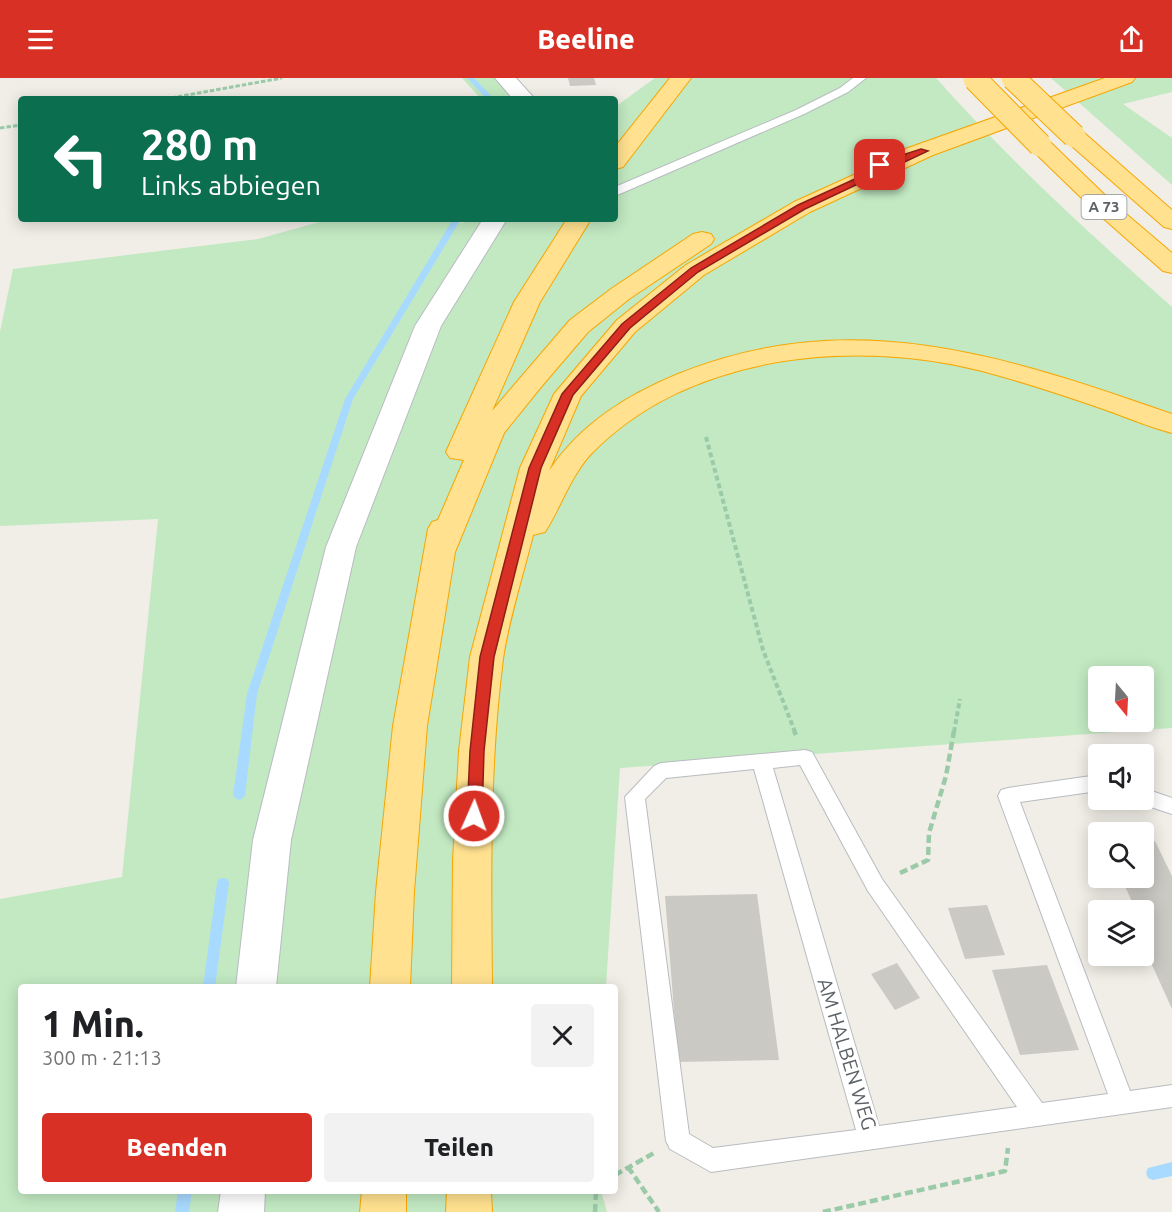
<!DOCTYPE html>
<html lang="de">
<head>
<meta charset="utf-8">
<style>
	:root { --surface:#fff; --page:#f2f2f2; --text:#202124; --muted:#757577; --accent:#d93025 }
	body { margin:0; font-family:Ubuntu,sans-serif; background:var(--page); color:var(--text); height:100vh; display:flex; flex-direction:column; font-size:22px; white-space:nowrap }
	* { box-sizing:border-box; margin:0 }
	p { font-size:20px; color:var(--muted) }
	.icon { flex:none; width:33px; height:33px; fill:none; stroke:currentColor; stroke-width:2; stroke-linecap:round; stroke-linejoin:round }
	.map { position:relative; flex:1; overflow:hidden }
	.side { position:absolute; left:18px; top:906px; width:600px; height:210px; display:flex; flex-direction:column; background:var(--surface); border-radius:6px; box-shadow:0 3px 15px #0003 }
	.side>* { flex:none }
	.hud { position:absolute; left:18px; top:18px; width:600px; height:126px; border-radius:6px; box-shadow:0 3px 15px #0003; background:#0b6e4f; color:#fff; overflow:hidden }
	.needle { width:39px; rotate:162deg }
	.fabs { position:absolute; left:1088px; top:588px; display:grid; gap:12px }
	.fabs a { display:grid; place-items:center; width:66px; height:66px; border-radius:6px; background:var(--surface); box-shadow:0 3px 15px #0003; font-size:30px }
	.pin { position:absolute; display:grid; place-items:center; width:51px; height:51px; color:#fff; margin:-26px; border-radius:12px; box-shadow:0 3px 9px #0006 }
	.me { position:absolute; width:66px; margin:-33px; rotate:2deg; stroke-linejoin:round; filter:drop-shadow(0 0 4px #0008) }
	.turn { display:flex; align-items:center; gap:21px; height:126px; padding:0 24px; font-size:27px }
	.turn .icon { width:78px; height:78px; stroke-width:2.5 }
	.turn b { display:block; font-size:42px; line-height:51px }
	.round { display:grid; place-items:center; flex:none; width:63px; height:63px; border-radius:6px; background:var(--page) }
	.headline { display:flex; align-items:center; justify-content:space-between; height:102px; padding:0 24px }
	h1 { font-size:36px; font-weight:800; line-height:45px }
	.primary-button { display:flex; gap:12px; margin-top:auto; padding:12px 24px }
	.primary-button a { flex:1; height:69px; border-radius:6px; background:var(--accent); color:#fff; font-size:24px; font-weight:800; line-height:69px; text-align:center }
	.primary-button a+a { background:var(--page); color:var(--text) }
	header { display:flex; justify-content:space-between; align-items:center; height:78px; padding:0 24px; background:var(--accent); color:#fff; font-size:27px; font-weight:800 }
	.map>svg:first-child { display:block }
</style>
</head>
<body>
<header><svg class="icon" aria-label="menu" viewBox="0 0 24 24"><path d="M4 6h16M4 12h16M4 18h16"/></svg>Beeline<svg class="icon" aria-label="share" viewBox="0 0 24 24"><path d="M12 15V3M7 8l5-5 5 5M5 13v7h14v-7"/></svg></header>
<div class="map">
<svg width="1172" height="1134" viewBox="0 0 1172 1134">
	<rect width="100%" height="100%" fill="#f0eee6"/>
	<g fill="#c2e9c2" fill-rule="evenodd">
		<polygon points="462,0 496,0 518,21 481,21"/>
		<path d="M655 0H936C1009 82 1090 156 1172 229V650L620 690 606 909H21V1113H601L607 1134H0V821L122 799 158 441 0 448V254L13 191 258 161 330 141H421L463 145 466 141H615V29ZM1098 598H1143V644H1098Z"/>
		<polygon points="1051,0 1172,0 1172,14 1123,26 1172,60 1172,107"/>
	</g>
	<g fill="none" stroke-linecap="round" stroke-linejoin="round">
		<g fill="#a8daff" fill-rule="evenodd">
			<polygon points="467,0 474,0 494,21 487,21"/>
			<polygon points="453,141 461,141 353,321 257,616 245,717 243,720 239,722 235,720 233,717 247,616 345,321"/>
			<polygon points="223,800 227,801 229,805 215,909 203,909 217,805 219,801"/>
			<polygon points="1172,1084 1172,1098 1153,1102 1148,1100 1146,1095 1148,1090"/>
			<polygon points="178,1113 192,1113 189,1134 175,1134"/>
		</g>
	</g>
	<g fill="#cbc9c3">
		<polygon points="568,0 594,0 596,7 570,8"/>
		<polygon points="1155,763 1172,798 1172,931 1143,867 1143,832 1136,832 1121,800 1143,800 1143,764"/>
		<polygon points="757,816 779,982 678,984 665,818"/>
		<polygon points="987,827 1005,877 965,881 948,830"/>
		<polygon points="897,885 920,920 895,932 871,896"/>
		<polygon points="1047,887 1079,972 1020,977 992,892"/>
	</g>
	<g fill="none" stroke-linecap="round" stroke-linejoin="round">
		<defs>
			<g id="service">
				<polygon points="853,0 866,0 848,14 804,36 615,118 615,109 796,32 840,10"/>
				<path d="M805 672 812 674 882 801 1042 1025 1108 1016 998 718 1001 712 1008 710 1098 697V713L1020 724 1130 1013 1172 1007V1029L711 1094 670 1071 666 1063 625 719 654 688 661 685ZM800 687 868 813 1017 1029 879 1048 773 690ZM754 691 856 1052 713 1070 689 1056 645 721 666 700Z"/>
				<polygon points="1143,710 1172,720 1172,736 1136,724 1135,722 1143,722"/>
			</g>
			<g id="minor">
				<polygon points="495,0 516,0 535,21 513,21"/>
				<polygon points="483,141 507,141 441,248 356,469 291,762 276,909 236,909 253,762 326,469 415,248"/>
				<polygon points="221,1113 265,1113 264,1134 218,1134"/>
			</g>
			<g id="motorway">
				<polygon points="670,0 691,0 623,89 615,91 615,69"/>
				<path d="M1105 0H1135L1132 4 933 77 810 134 704 197 635 254 581 318 549 393C580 346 627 317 678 296 851 226 1006 278 1172 336V355C1149 349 1126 339 1103 331 1063 317 1023 304 982 293 853 260 688 276 591 376 570 399 561 429 545 454L533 457C523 498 509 540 503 581 489 690 491 800 492 909H452L453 782 459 673 470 579 520 390 554 316 617 242 686 187 794 124 891 80 894 75Z"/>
				<polygon points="1074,51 1082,53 1172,132 1172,151 1164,149 1066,63 1063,58 1066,53"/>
				<polygon points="1040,60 1048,62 1111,123 1172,175 1172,195 1163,193 1095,133 1032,72 1029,67 1032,62"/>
				<polygon points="567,141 591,141 540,224 492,333 570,242 611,211 693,156 702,154 711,156 714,161 711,166 629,221 588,254 541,309 504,355 455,474 427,648 414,814 410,909 370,909 376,814 393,648 428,451 432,444 438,442 464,382 450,380 446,374 514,224"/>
				<polygon points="362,1113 406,1113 406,1134 360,1134"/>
				<polygon points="447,1113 491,1113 492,1134 446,1134"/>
			</g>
		</defs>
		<use href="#service" stroke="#b8bcc0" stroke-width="2"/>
		<use href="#minor" stroke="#b8bcc0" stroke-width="2"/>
		<use href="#motorway" stroke="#f7a600" stroke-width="2"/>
		<g stroke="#9acaa8" stroke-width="3" stroke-dasharray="4.5 2" stroke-linecap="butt">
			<polyline points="165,21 282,0"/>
			<polyline points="0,50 21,47"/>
		</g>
		<g stroke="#9acaa8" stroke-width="4" stroke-dasharray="5 3" stroke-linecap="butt">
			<polyline points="706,359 763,572 795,654"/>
			<polyline points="954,654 960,621"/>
		</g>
		<g stroke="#9acaa8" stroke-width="4.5" stroke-dasharray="8 4" stroke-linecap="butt">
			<polyline points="794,653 796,657"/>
			<polyline points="900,795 928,782 929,755 946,698 954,653"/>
			<polyline points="628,1089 659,1134"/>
			<polyline points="615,1097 654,1075"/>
			<polyline points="595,1134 596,1113"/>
			<polyline points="823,1134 1005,1093 1008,1070"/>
		</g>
		<use href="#service" fill="#fff" fill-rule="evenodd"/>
		<use href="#minor" fill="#fff" fill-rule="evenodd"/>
		<use href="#motorway" fill="#ffe18f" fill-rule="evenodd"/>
		<defs>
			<g id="motorway-bridge">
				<polyline points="1013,0 1074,58"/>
				<polyline points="975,1 1040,67"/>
			</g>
		</defs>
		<use href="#motorway-bridge" stroke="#f7a600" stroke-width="25" stroke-linecap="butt"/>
		<use href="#motorway-bridge" stroke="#ffe18f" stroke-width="23"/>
	</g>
	<polygon fill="#d93025" stroke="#8d1f18" stroke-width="1.5" points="921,71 928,73 805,131 698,194 630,250 573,317 541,390 494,579 484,673 482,738 480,743 469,743 467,738 470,673 480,579 529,390 562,316 622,246 691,190 798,127 879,90 876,87 877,85"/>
	<g text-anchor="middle" stroke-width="6" stroke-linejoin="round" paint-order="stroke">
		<rect fill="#fff" stroke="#8e9195" stroke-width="1.5" x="1081.5" y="117" width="45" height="24" rx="4.5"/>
		<g font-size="15" font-weight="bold" fill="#5d6267">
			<text x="1104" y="134">A 73</text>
		</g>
		<g font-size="20" fill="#5d6267" stroke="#fff">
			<text transform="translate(847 976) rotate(73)" y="7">AM HALBEN WEG</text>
		</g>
	</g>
</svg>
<div class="fabs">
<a><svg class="needle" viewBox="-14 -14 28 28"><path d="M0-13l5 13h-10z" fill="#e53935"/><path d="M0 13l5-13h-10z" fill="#757577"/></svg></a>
<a><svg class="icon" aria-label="sound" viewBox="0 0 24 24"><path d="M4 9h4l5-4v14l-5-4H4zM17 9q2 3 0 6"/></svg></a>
<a><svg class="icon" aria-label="search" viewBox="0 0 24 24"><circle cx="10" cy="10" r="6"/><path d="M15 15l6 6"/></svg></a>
<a><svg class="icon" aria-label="layers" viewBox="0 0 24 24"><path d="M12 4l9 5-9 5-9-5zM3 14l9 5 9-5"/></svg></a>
</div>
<div class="pin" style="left:880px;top:87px;background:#d93025"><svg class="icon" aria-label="arrive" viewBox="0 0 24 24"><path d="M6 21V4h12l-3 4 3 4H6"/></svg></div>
<svg class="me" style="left:474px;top:738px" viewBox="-20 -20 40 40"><circle r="17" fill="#d93025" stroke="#fff" stroke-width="3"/><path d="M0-11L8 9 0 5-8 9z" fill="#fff"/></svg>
<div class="hud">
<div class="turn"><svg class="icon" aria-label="left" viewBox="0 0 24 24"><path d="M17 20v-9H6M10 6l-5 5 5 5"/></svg><div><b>280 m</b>Links abbiegen</div></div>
</div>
<section class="side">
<div class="headline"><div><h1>1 Min.</h1><p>300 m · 21:13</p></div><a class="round"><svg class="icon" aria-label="close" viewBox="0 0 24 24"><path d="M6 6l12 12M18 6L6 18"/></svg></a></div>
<div class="primary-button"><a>Beenden</a><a>Teilen</a></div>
</section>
</div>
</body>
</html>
